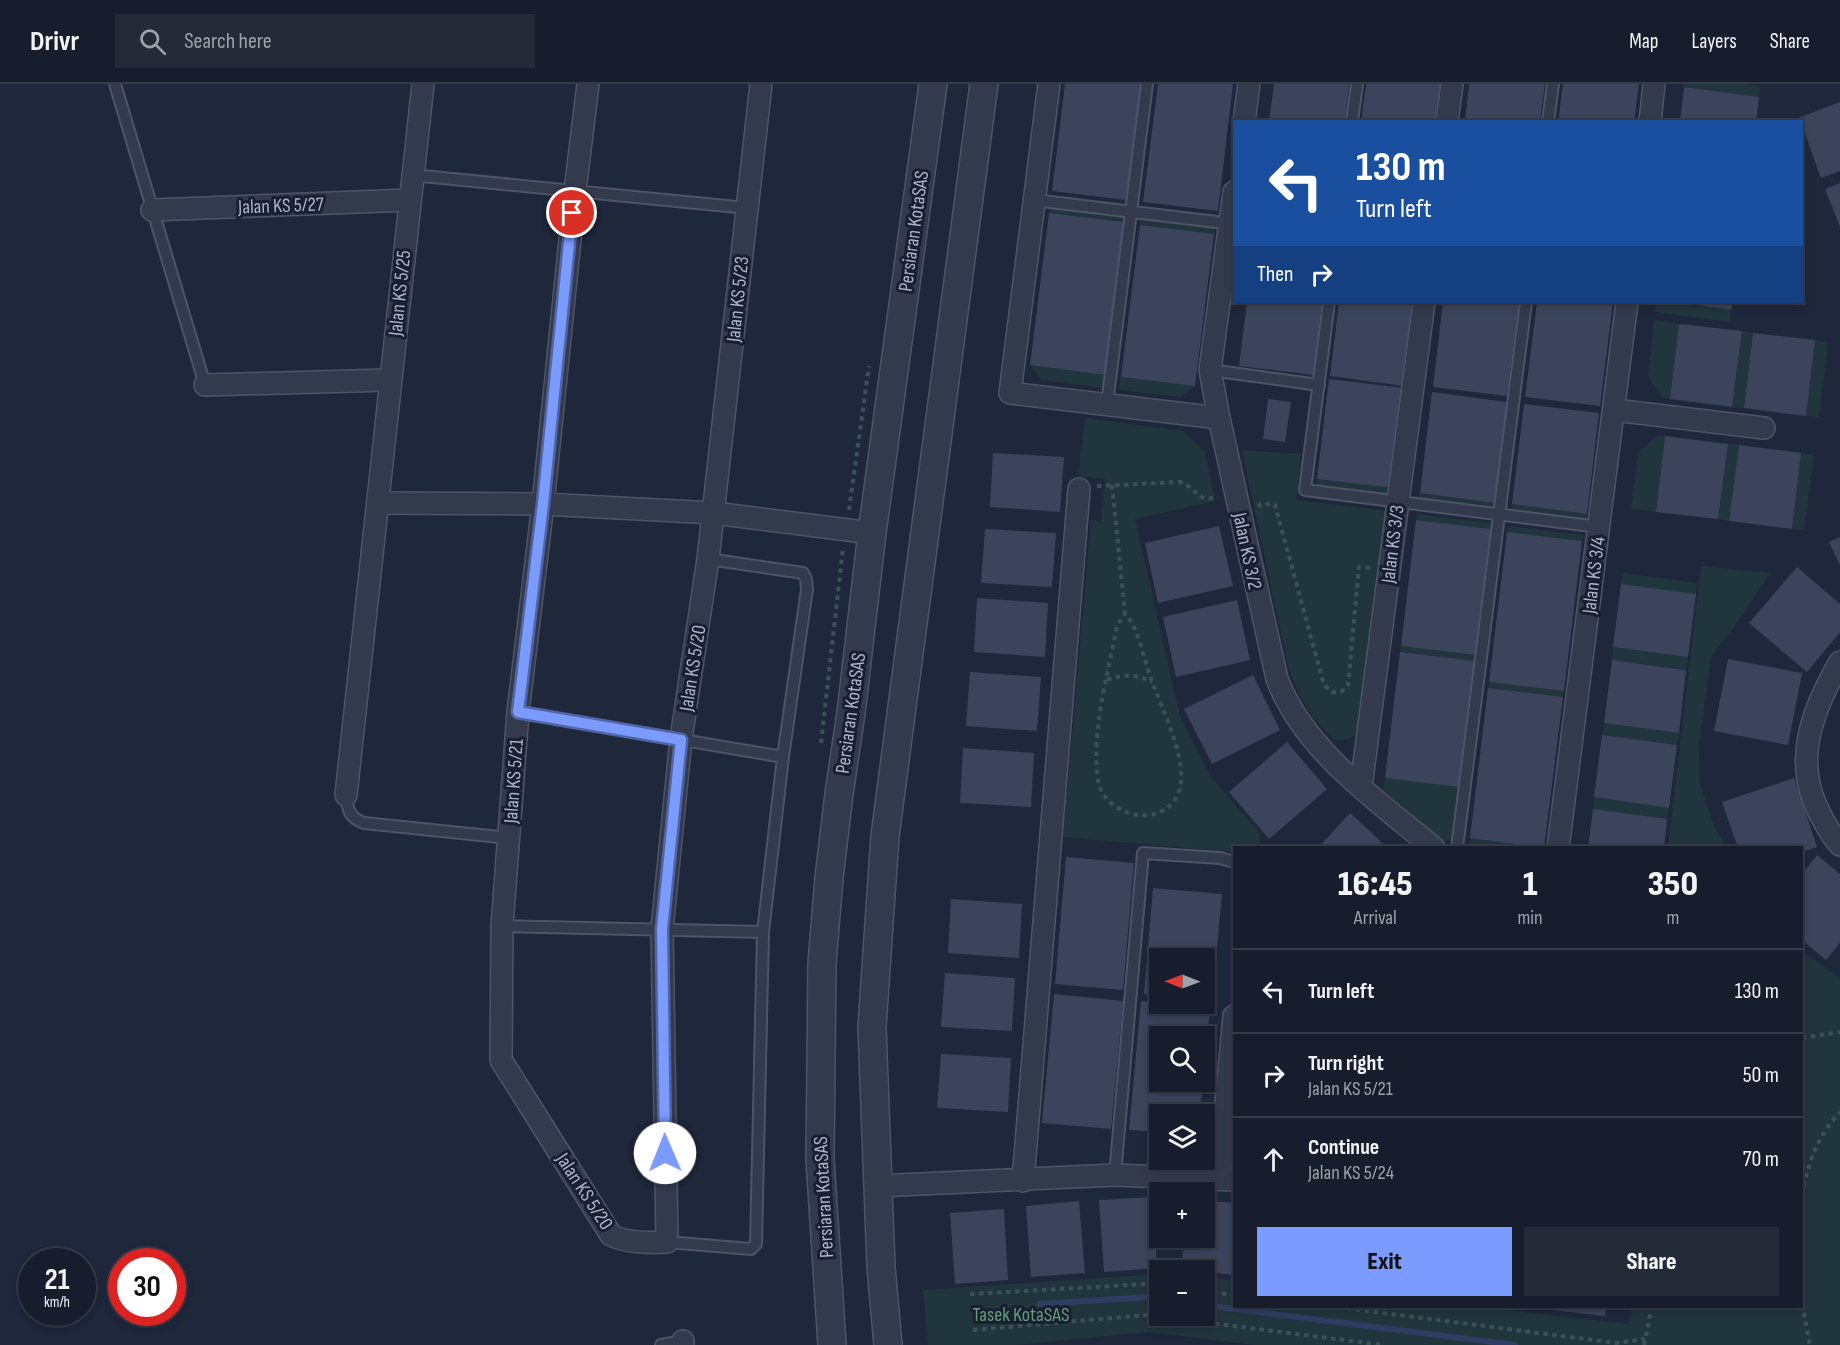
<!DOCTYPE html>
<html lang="en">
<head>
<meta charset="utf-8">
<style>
	:root { --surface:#171d2c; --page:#242a38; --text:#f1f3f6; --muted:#9ea2a9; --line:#363b48; --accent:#7c9bff }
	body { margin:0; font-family:"Sofia Sans Condensed",sans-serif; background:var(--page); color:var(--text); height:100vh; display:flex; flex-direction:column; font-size:22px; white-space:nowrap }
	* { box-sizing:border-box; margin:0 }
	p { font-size:20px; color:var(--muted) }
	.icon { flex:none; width:33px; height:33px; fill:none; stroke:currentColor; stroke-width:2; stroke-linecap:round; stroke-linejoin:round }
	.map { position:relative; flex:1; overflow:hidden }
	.panel { position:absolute; left:1233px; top:762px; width:570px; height:462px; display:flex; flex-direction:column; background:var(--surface); border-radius:0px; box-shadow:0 3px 9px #0003,0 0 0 2px var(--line) }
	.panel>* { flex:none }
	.top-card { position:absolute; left:1233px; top:36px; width:570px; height:183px; border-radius:0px; box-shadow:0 3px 9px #0003,0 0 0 2px var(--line); background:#1a4fa0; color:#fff; overflow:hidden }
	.needle { width:39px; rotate:271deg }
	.tools { position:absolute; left:1149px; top:864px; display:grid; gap:12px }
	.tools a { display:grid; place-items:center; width:66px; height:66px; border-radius:0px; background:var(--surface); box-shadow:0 3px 9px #0003,0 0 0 2px var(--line); font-size:30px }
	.speed { position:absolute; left:18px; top:1164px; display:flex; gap:12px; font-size:30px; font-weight:700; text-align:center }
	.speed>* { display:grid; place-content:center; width:78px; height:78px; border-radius:50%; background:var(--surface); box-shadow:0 3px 9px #0003,0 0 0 2px var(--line); line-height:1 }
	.speed small { font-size:15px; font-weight:400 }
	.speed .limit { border:9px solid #d22; background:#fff; color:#111 }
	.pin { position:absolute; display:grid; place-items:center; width:51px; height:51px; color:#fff; margin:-26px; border:3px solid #fff; border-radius:50%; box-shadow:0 2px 6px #0007 }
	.me { position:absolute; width:66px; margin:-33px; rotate:359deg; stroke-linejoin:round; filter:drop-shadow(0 0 4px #0008) }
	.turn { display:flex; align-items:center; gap:21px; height:126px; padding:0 24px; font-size:27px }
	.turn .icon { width:78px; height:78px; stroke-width:2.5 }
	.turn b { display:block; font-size:42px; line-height:51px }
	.then { display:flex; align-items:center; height:57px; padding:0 24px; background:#0003; gap:12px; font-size:22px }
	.eta { display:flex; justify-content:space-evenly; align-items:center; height:102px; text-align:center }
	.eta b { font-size:36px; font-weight:800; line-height:42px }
	.button { display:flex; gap:12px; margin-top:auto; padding:12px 24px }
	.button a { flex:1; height:69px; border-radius:0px; background:var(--accent); color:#111; font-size:24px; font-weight:800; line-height:69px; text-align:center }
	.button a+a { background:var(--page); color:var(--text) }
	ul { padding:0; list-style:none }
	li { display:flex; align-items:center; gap:18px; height:84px; padding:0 24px; border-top:2px solid var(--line) }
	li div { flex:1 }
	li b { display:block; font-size:22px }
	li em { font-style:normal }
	header { display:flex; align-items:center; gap:36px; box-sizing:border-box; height:84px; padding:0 30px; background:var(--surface); border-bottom:2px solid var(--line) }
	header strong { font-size:28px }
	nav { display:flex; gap:33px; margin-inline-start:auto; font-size:21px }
	.search { width:420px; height:54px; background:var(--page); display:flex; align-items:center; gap:15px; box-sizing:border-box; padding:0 21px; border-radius:0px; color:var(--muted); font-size:22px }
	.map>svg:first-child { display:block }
</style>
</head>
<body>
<header>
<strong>Drivr</strong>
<div class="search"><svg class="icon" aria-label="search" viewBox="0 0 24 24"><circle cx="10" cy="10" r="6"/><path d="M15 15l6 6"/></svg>Search here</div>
<nav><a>Map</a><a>Layers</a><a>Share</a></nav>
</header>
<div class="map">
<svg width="1840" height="1261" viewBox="0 0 1840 1261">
	<rect width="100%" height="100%" fill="#1f273b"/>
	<g fill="#21353c">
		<polygon points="1684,0 1744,0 1760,2 1759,13 1684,3"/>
		<polygon points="1050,123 1124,133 1124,138 1049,129"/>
		<polygon points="1140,135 1215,144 1214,150 1140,141"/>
		<polygon points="1657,218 1731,226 1730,238 1655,228"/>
		<polygon points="1654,236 1679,240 1670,315 1663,314 1648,292"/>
		<polygon points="1742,247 1753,249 1744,324 1732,323"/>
		<polygon points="1815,256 1828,258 1819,333 1806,332"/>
		<polygon points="1030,281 1105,291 1103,304 1042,296"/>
		<polygon points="1121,293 1195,302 1180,313 1119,306"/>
		<polygon points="1085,334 1183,347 1205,368 1215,417 1135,435 1180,632 1210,692 1259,748 1261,763 1234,764 1234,768 1063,753 1091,436 1101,437 1105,395 1078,392"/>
		<polygon points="1658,351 1665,352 1656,428 1631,425 1638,369"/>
		<polygon points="1728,360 1739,361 1729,437 1718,435"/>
		<path d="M1242 366 1301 370 1296 416 1389 427 1358 649 1349 655 1336 656C1310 636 1297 609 1287 578Z"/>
		<polygon points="1801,369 1814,371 1804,446 1792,445"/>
		<polygon points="1317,395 1392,404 1391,410 1316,401"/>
		<polygon points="1420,409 1494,419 1494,424 1419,415"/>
		<polygon points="1512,420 1587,430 1586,435 1511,426"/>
		<polygon points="1417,430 1492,439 1491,445 1416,436"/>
		<polygon points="1508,442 1583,451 1582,457 1507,448"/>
		<polygon points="1701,482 1770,489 1742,532 1711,573 1699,660 1700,699 1712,737 1726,763 1668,763"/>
		<polygon points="1623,489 1697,499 1696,510 1621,500"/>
		<polygon points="1401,562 1475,571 1475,577 1400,568"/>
		<polygon points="1613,563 1688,573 1686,585 1612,576"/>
		<polygon points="1489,598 1564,607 1563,613 1488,604"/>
		<polygon points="1604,639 1679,649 1677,661 1602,651"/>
		<polygon points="1385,694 1459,703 1452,754 1445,758 1383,706"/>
		<polygon points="1594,713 1669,724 1667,735 1593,725"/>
		<polygon points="1470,754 1543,763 1468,764"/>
		<polygon points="1802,867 1840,894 1840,1261 1255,1261 1148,1248 1015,1261 928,1261 923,1206 1159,1190 1160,1232 1204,1232 1205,1193 1234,1196 1234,1222 1473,1222 1629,1240 1632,1223 1802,1222"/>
	</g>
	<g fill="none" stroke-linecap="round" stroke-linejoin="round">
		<g stroke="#2f3d62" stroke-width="6">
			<polyline points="1039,1220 1148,1213 1160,1215"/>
			<polyline points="1204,1221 1515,1261"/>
		</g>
	</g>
	<g fill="#3b445b">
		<polygon points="1065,0 1141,0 1126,116 1052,107"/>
		<polygon points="1158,0 1233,0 1218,127 1143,118"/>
		<polygon points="1274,0 1349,0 1345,38 1269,38"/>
		<polygon points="1366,0 1441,0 1437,38 1361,38"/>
		<polygon points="1469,0 1545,0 1540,38 1465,38"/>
		<polygon points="1563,0 1639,0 1634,38 1558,38"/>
		<polygon points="1684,3 1759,13 1756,38 1680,38"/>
		<polygon points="1840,18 1840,87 1821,94 1802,42 1802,38 1798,34"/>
		<polygon points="1840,99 1840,143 1825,105"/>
		<polygon points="1049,129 1124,138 1105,291 1030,281"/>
		<polygon points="1140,141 1214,150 1195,302 1121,293"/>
		<polygon points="1247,218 1322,218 1313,291 1239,282"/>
		<polygon points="1339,218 1415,218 1404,302 1330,292"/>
		<polygon points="1443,218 1519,218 1507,312 1433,303"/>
		<polygon points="1537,218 1613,218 1600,322 1525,313"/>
		<polygon points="1676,218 1733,218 1731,226"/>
		<polygon points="1679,240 1742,247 1732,323 1670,315"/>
		<polygon points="1753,249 1815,256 1806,332 1744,324"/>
		<polygon points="1329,295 1404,304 1392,404 1317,395"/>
		<polygon points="1432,308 1507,318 1494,419 1420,409"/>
		<polygon points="1268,315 1291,318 1285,358 1263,355"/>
		<polygon points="1524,320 1599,329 1587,430 1512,420"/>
		<polygon points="1665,352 1728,360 1718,435 1656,428"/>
		<polygon points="1739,361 1801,369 1792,445 1729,437"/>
		<polygon points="993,369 1064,373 1060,428 990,423"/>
		<polygon points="1416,436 1491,445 1475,571 1401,562"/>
		<polygon points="1219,442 1233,502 1158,519 1145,459"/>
		<polygon points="985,445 1056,449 1052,503 981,499"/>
		<polygon points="1507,448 1582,457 1564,607 1489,598"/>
		<polygon points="1840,453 1840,481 1829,458"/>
		<polygon points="1797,483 1840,520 1840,548 1807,588 1749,539"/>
		<polygon points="1621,500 1696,510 1688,573 1613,563"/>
		<polygon points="977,514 1048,519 1045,573 974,568"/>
		<polygon points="1237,516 1250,576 1176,593 1163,533"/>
		<polygon points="1400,568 1475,577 1459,703 1385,694"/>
		<polygon points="1728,575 1802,589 1788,661 1714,647"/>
		<polygon points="1612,576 1686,586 1679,649 1604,639"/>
		<polygon points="970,588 1041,593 1037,647 966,642"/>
		<polygon points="1253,591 1280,646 1212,680 1184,625"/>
		<polygon points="1488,604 1563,613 1544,764 1470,754"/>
		<polygon points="1602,651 1677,661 1669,724 1594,713"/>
		<polygon points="1287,658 1327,705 1269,755 1229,708"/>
		<polygon points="963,664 1034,669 1031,723 960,719"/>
		<polygon points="1794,694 1817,763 1802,768 1802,764 1738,764 1722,718"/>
		<polygon points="1593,725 1667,735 1664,764 1588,764"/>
		<polygon points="1350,729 1372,749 1387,764 1318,764"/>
		<polygon points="1817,771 1840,790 1840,859 1826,876 1802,856 1802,790"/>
		<polygon points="1066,773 1134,779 1123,906 1055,900"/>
		<polygon points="1153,804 1222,810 1212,916 1204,916 1204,874 1160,874 1160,912 1144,910"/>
		<polygon points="951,815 1022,820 1019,874 948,869"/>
		<polygon points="945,889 1015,894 1012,947 941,943"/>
		<polygon points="1054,910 1123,917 1111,1045 1042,1039"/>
		<polygon points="1141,917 1210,924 1206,965 1204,965 1204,952 1160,952 1160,998 1203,998 1200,1030 1160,1030 1160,1048 1129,1046"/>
		<polygon points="941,970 1011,974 1008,1028 937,1024"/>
		<polygon points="1153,1113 1157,1184 1104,1188 1099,1116"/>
		<polygon points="1204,1116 1234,1119 1234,1191 1181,1185 1185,1154 1204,1154"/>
		<polygon points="1079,1117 1085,1189 1031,1193 1026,1122"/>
		<polygon points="1004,1125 1008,1196 955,1200 950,1129"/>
		<polygon points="1553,1222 1607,1222 1605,1232 1552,1226"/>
	</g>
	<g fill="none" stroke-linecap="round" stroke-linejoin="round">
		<defs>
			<g id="service">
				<polyline points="115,0 205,301"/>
				<polyline points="1352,38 1357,0"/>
				<polyline points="1548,38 1553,0"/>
				<polyline points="412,91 747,124"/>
				<polyline points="1034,116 1233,140"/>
				<polyline points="1329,218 1305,406 1599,443"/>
				<polyline points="1210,286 1319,301"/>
				<polyline points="1107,320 1147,0"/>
				<polyline points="518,628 783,673"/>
				<path d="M346 711C348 727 349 733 364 739L509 754"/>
				<polyline points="1457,764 1526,218"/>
				<polyline points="502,842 763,848"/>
				<polyline points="1115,1091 1143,769 1220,774 1234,778"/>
				<polyline points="667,1158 751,1165 756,1160 763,848 783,673 807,505 806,495 803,489 708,475"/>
				<polyline points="661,1261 683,1257"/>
			</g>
			<g id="minor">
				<path d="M588 0 575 107 543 420 518 628 502 842 501 976 611 1151C626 1159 649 1159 667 1158L662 845 681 655 708 475 761 0"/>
				<polyline points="1049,0 1010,309 1219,334"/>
				<polyline points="1244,38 1249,0"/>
				<polyline points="1447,38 1452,0"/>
				<polyline points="1650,38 1654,0"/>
				<path d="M1234 108 1210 286 1219 334 1277 595C1303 665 1377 717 1434 764"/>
				<polyline points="152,126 410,116"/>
				<polyline points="205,301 389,296"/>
				<polyline points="1614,326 1764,344"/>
				<polyline points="379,419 543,420 714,429 872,449"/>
				<path d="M1840 578C1812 626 1792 678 1820 730 1826 741 1831 752 1840 761"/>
				<polyline points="1361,703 1424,218"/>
				<path d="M346 711C373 474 396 237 423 0"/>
				<polyline points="1558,764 1627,218"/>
				<polyline points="1219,1094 1234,932"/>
				<polyline points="1023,1097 1079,405"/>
				<polyline points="877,1102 1115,1091 1234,1096"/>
				<polyline points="683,1257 683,1261"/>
			</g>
			<g id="tertiary">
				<polyline points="832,1261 820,1075 822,879 829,794 839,710 851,629 872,449 933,0"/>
				<polyline points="888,1261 881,1183 872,943 885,752 984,0"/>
			</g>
		</defs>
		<use href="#service" stroke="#4e5466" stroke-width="14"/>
		<use href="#minor" stroke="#4e5466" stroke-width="24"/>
		<use href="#tertiary" stroke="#4e5466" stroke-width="30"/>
		<g stroke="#3c5157" stroke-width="4" stroke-dasharray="4.5 4.5" stroke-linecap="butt">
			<path d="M1112 401 1125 529C1139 546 1143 571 1150 592 1160 622 1194 684 1176 714 1156 746 1103 730 1098 696 1091 647 1108 590 1117 542L1125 529"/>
			<path d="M1097 402 1180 398C1198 404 1195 419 1218 413"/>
			<polyline points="1259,419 1260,422 1272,419 1275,421 1324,601 1332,608 1341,608 1348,601 1359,483 1371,484"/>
			<polyline points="849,426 869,282"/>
			<path d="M1107 596C1123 590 1137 590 1152 598"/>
			<polyline points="821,659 843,464"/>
			<polyline points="1802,954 1840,948"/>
			<path d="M1802 1111C1808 1079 1817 1053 1840 1028"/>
			<polyline points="1204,1207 1234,1211"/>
			<polyline points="970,1210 1147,1200 1160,1201"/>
			<polyline points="1802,1220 1810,1261"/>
			<polyline points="1329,1222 1616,1259 1645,1255"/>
			<polyline points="973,1246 1147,1231 1383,1261"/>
			<polyline points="1644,1261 1652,1222"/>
		</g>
		<use href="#service" stroke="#333a4c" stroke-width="10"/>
		<use href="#minor" stroke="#333a4c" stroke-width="21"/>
		<use href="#tertiary" stroke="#333a4c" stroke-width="27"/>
	</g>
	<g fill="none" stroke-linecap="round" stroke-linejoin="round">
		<defs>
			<polyline id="route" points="572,129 543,420 518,628 681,656 662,845 665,1069"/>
		</defs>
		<use href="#route" stroke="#5165a6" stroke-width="15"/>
		<use href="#route" stroke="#7c9bff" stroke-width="10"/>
	</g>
	<g text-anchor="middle" stroke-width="6" stroke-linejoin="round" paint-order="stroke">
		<g font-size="20" fill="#aeb4c8" stroke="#191f30">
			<text transform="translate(281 121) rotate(-2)" y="7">Jalan KS 5/27</text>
			<text transform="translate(913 147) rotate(-82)" y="7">Persiaran KotaSAS</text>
			<text transform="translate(399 209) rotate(-84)" y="7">Jalan KS 5/25</text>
			<text transform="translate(737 215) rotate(-84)" y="7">Jalan KS 5/23</text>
			<text transform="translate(1392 460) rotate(-83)" y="7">Jalan KS 3/3</text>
			<text transform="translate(1248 467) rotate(78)" y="7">Jalan KS 3/2</text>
			<text transform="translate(1593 491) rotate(-83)" y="7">Jalan KS 3/4</text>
			<text transform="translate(692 584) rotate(-81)" y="7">Jalan KS 5/20</text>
			<text transform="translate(850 629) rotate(-82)" y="7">Persiaran KotaSAS</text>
			<text transform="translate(513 697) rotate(-86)" y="7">Jalan KS 5/21</text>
			<text transform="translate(585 1107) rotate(57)" y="7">Jalan KS 5/20</text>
			<text transform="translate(823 1113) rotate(-93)" y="7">Persiaran KotaSAS</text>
		</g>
		<g font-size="20" fill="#639b78" stroke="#191f30">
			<text x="1021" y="1237">Tasek KotaSAS</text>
		</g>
	</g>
</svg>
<div class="tools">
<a><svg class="needle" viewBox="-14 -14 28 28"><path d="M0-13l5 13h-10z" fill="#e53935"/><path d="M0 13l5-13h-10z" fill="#9ea2a9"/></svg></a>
<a><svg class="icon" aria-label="search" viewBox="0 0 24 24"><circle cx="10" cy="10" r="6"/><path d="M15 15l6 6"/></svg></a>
<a><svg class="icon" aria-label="layers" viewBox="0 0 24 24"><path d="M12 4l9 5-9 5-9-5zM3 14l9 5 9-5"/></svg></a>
<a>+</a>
<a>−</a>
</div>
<div class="speed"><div>21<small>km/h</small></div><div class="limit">30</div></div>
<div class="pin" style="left:572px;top:129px;background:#d93025"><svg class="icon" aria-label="arrive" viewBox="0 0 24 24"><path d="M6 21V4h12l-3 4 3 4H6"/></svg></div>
<svg class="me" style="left:665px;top:1069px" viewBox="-20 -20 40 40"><circle r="19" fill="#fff"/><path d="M0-13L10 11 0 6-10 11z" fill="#7c9bff"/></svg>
<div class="top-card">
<div class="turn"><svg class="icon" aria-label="left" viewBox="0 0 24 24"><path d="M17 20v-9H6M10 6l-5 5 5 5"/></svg><div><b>130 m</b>Turn left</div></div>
<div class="then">Then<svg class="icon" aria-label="right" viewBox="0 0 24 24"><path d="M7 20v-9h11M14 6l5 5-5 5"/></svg></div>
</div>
<section class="panel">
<div class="eta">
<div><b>16:45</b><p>Arrival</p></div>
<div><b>1</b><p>min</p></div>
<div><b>350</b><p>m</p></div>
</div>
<ul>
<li><svg class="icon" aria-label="left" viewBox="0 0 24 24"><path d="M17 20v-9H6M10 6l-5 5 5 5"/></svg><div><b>Turn left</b></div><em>130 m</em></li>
<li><svg class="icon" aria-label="right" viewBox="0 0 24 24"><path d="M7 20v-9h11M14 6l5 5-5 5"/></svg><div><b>Turn right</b><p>Jalan KS 5/21</p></div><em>50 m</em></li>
<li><svg class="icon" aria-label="ahead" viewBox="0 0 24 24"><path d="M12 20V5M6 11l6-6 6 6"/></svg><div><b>Continue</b><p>Jalan KS 5/24</p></div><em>70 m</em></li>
</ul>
<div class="button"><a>Exit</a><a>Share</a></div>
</section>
</div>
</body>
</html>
